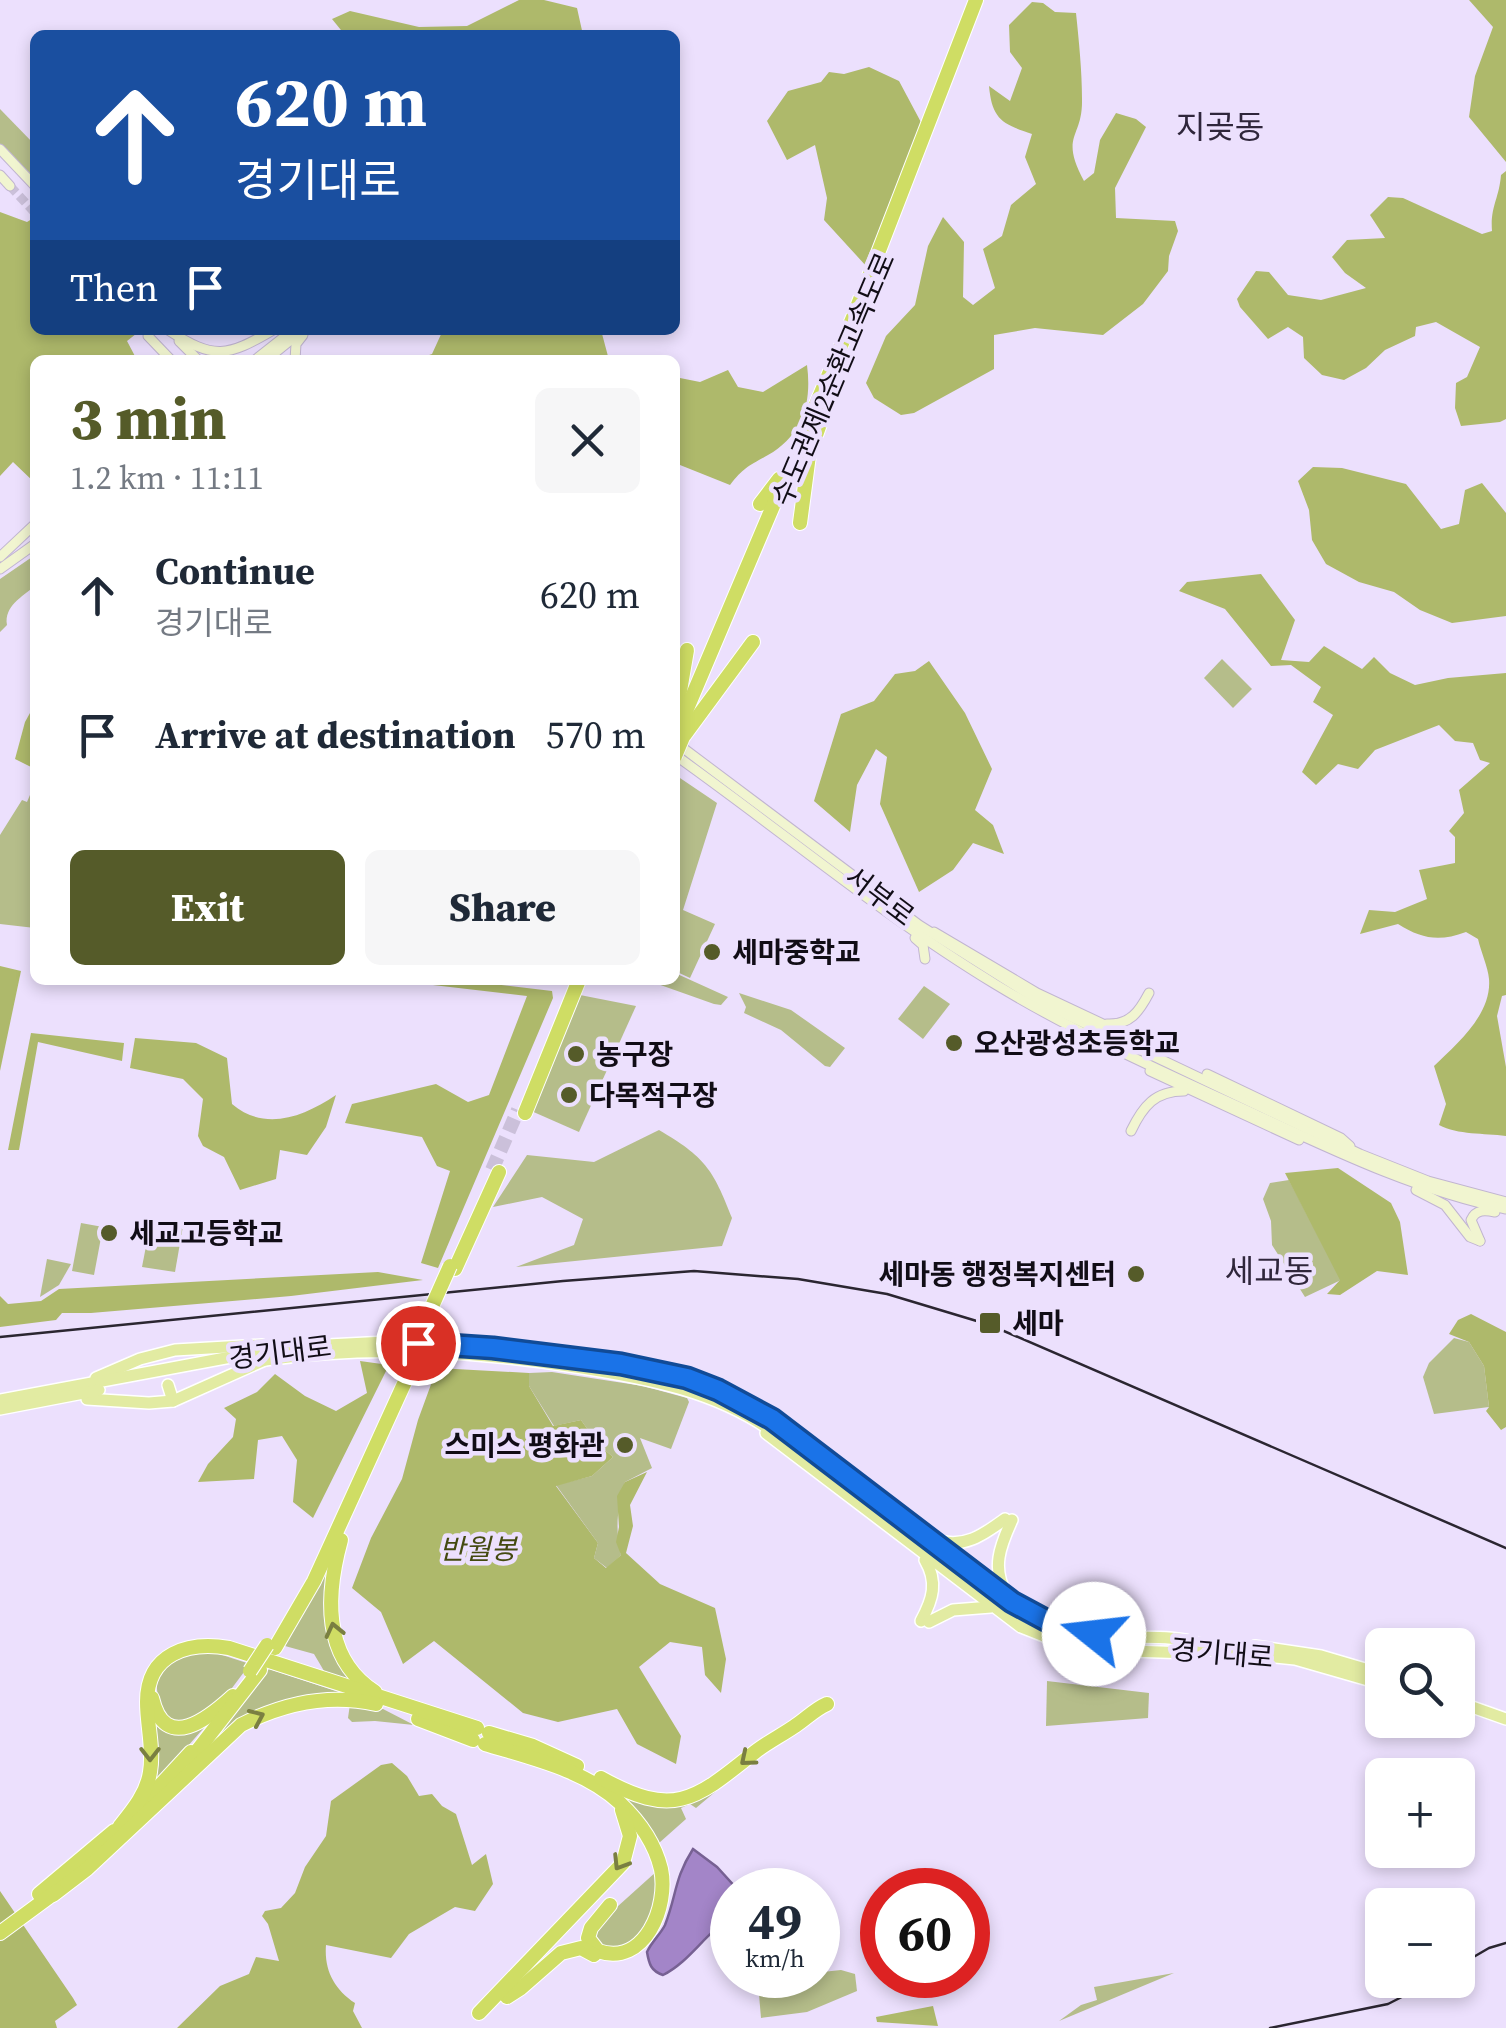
<!DOCTYPE html>
<html lang="en">
<head>
<meta charset="utf-8">
<style>
	:root { --surface:#fff; --page:#f6f6f7; --text:#1f2937; --muted:#747a83; --accent:#555b29 }
	body { margin:0; font-family:"Source Serif 4","Noto Sans KR",serif; background:var(--page); color:var(--text); height:100vh; display:flex; flex-direction:column; font-size:38px; white-space:nowrap }
	* { box-sizing:border-box; margin:0 }
	p { font-size:32px; color:var(--muted) }
	.icon { flex:none; width:55px; height:55px; fill:none; stroke:currentColor; stroke-width:2; stroke-linecap:round; stroke-linejoin:round }
	.map { position:relative; flex:1; overflow:hidden }
	.drawer { position:absolute; left:30px; top:355px; width:650px; height:630px; display:flex; flex-direction:column; background:var(--surface); border-radius:15px; box-shadow:0 5px 15px #0003 }
	.drawer>* { flex:none }
	.banner { position:absolute; left:30px; top:30px; width:650px; height:305px; border-radius:15px; box-shadow:0 5px 15px #0003; background:#1a4fa0; color:#fff; overflow:hidden }
	.controls { position:absolute; left:1365px; top:1628px; display:grid; gap:20px }
	.controls a { display:grid; place-items:center; width:110px; height:110px; border-radius:15px; background:var(--surface); box-shadow:0 5px 15px #0003; font-size:50px }
	.speed { position:absolute; left:710px; top:1868px; display:flex; gap:20px; font-size:50px; font-weight:700; text-align:center }
	.speed>* { display:grid; place-content:center; width:130px; height:130px; border-radius:50%; background:var(--surface); box-shadow:0 5px 15px #0003; line-height:1 }
	.speed small { font-size:25px; font-weight:400 }
	.speed .limit { border:15px solid #d22; background:#fff; color:#111 }
	.pin { position:absolute; display:grid; place-items:center; width:85px; height:85px; color:#fff; margin:-42px; border:5px solid #fff; border-radius:50%; box-shadow:0 2px 10px #0007 }
	.me { position:absolute; width:110px; margin:-55px; rotate:286deg; stroke-linejoin:round; filter:drop-shadow(0 0 8px #0008) }
	.turn { display:flex; align-items:center; gap:35px; height:210px; padding:0 40px; font-size:45px }
	.turn .icon { width:130px; height:130px; stroke-width:2.5 }
	.turn b { display:block; font-size:70px; line-height:85px }
	.then { display:flex; align-items:center; height:95px; padding:0 40px; background:#0003; gap:20px; font-size:38px }
	.round { display:grid; place-items:center; flex:none; width:105px; height:105px; border-radius:15px; background:var(--page) }
	.overview { display:flex; align-items:center; justify-content:space-between; height:170px; padding:0 40px }
	h1 { font-size:60px; font-weight:800; line-height:75px; color:var(--accent) }
	.primary-button { display:flex; gap:20px; margin-top:auto; padding:20px 40px }
	.primary-button a { flex:1; height:115px; border-radius:15px; background:var(--accent); color:#fff; font-size:40px; font-weight:800; line-height:115px; text-align:center }
	.primary-button a+a { background:var(--page); color:var(--text) }
	ul { padding:0; list-style:none }
	li { display:flex; align-items:center; gap:30px; height:140px; padding:0 40px }
	li div { flex:1 }
	li b { display:block; font-size:38px }
	li em { font-style:normal }
	.map>svg:first-child { display:block }
</style>
</head>
<body>
<div class="map">
<svg width="1506" height="2028" viewBox="0 0 1506 2028">
	<rect width="100%" height="100%" fill="#ece0fd"/>
	<g fill="#b5bd8a">
		<polygon points="0,109 35,145 35,180 0,144"/>
		<path d="M35 555V586C22 597 4 606 7 625L0 632V579Z"/>
		<polygon points="1222,659 1252,689 1233,708 1204,678"/>
		<polygon points="677,776 717,803 683,910 715,924 690,978 675,971"/>
		<polygon points="35,783 35,928 0,924 0,835 22,800 27,802"/>
		<polygon points="675,973 728,997 721,1005 714,1004 652,982 675,980"/>
		<polygon points="924,986 950,1004 923,1039 898,1019"/>
		<polygon points="739,993 791,1010 845,1048 830,1067 825,1066 781,1030 744,1013 746,1007"/>
		<polygon points="580,995 636,1006 579,1132 529,1110"/>
		<path d="M659 1130C705 1157 713 1169 732 1218L722 1246 516 1267 574 1245 583 1219 542 1197 493 1207 527 1155 594 1162Z"/>
		<polygon points="1289,1180 1341,1280 1305,1297 1272,1245 1271,1221 1263,1199 1270,1183"/>
		<polygon points="151,1220 183,1226 175,1272 142,1267"/>
		<polygon points="81,1223 103,1227 94,1275 72,1271"/>
		<polygon points="47,1259 71,1264 59,1285 40,1297"/>
		<polygon points="1454,1338 1469,1342 1484,1366 1489,1407 1434,1414 1423,1377 1429,1363"/>
		<path d="M552 1372 643 1386 687 1398 689 1402 671 1449 640 1438 652 1468 625 1482C617 1510 615 1528 621 1555L607 1568 594 1558 598 1543 556 1485 592 1476 613 1457 598 1444 581 1420 554 1426 529 1386V1373Z"/>
		<polygon points="334,1552 331,1631 369,1691 327,1676 314,1654 285,1646"/>
		<path d="M199 1652H213L250 1664 217 1708 188 1725 167 1719C147 1679 156 1665 199 1652Z"/>
		<polygon points="269,1669 354,1697 301,1699 211,1745"/>
		<polygon points="1047,1681 1149,1693 1148,1718 1046,1726"/>
		<polygon points="350,1704 383,1709 414,1725 375,1721 352,1722 348,1718"/>
		<polygon points="150,1712 164,1724 210,1721 148,1791"/>
		<polygon points="734,1776 696,1808 690,1804 681,1808 686,1819 659,1843 647,1823 621,1794 649,1803"/>
		<polygon points="657,1871 656,1912 628,1947 599,1949 593,1932 597,1925"/>
		<polygon points="841,1970 855,1974 857,1991 807,2012 761,2018 758,1983 767,1978"/>
		<polygon points="1174,1973 1059,2021 1081,2005 1097,2000 1094,1987"/>
	</g>
	<g fill="#aeb96b">
		<polygon points="519,0 544,0 577,8 583,35 345,35 332,19 350,11 419,27 467,26"/>
		<polygon points="1469,0 1506,0 1506,162 1469,117 1475,76 1493,27"/>
		<path d="M1032 2 1043 3 1055 12 1076 13C1079 42 1082 71 1082 99 1083 139 1059 134 1084 181L1094 173 1100 140 1116 113 1136 119 1146 127 1115 188 1116 218 1175 221 1178 231 1169 256 1168 271 1143 304 1103 335 1035 328 994 335V369L914 413 901 415 874 398 866 383 886 336 915 305 928 246 943 217 964 242 963 297 973 305 995 288 983 249 1002 236 1011 205 1036 184 1025 157 1032 134C1002 124 992 119 989 86L1010 101 1022 68 1010 52 1009 25Z"/>
		<polygon points="869,67 899,81 923,126 867,267 824,220 827,198 815,145 787,160 767,121 788,91 821,82 829,72 844,74"/>
		<path d="M1506 171V419L1500 422 1461 426 1455 408 1456 383 1467 377 1480 347 1436 322 1416 327 1415 336 1385 350 1366 368 1344 380 1322 375 1304 358 1303 337 1288 327 1268 339 1240 307 1237 299 1256 271 1269 272 1288 295 1321 300 1366 288 1345 273 1332 257 1347 240 1385 238 1370 215 1388 197 1403 198 1482 234 1492 231C1490 207 1499 199 1501 175Z"/>
		<polygon points="0,212 27,222 35,217 35,330 141,330 127,341 137,360 35,360 35,483 13,462 0,476"/>
		<polygon points="443,330 601,330 609,360 415,360 432,354"/>
		<path d="M807 365C812 402 803 435 768 455 749 466 744 467 730 485L675 463V377L700 382 728 370 738 387 763 392Z"/>
		<polygon points="1313,467 1342,468 1406,484 1441,529 1459,524 1465,490 1482,483 1506,513 1506,616 1452,623 1420,610 1394,592 1359,582 1326,564 1312,540 1309,510 1298,481"/>
		<path d="M1261 574 1295 620 1281 660 1309 662 1324 646 1362 669 1374 657 1390 673 1415 685 1448 678 1506 673V995L1502 996 1497 1016 1506 1067V1136C1484 1133 1458 1135 1439 1125L1446 1104 1434 1066C1457 1044 1492 1014 1489 979 1488 967 1481 952 1478 939L1466 932C1439 942 1422 939 1398 924L1360 934 1369 910 1395 912 1427 899 1419 870 1455 863V837L1449 831 1464 813 1459 790 1490 763 1480 760 1473 743 1455 741 1439 725 1375 750 1358 769 1338 764 1316 785 1302 772 1333 715 1313 702 1321 687 1291 665 1271 666 1225 609 1179 591 1187 582Z"/>
		<polygon points="929,661 965,713 992,769 975,810 993,825 1004,854 973,843 953,870 919,892 880,804 887,757 876,749 857,785 850,832 814,801 841,714 874,701 895,674 915,671"/>
		<polygon points="35,704 35,769 15,759 25,722"/>
		<polygon points="0,966 21,971 0,1071"/>
		<polygon points="390,980 459,980 552,991 553,998 438,1268 421,1263 450,1171 437,1166 422,1137 345,1123 352,1104 436,1084 468,1102 489,1095 527,996"/>
		<polygon points="31,1033 124,1043 122,1061 38,1042 19,1150 8,1150"/>
		<path d="M135 1038 196 1043 227 1058 232 1104C265 1132 303 1117 336 1095L326 1127 307 1155 280 1150 276 1179 240 1190 224 1157 203 1146 198 1136 203 1099 183 1079 130 1068Z"/>
		<polygon points="1338,1168 1391,1203 1400,1222 1408,1275 1377,1271 1340,1295 1327,1294 1340,1280 1285,1173"/>
		<polygon points="378,1272 423,1280 291,1296 91,1313 62,1313 56,1320 0,1327 0,1296 8,1304 41,1301 59,1289"/>
		<polygon points="1471,1314 1506,1332 1506,1427 1501,1430 1486,1411 1489,1407 1484,1366 1469,1342 1449,1334 1458,1320"/>
		<polygon points="360,1361 389,1365 313,1518 293,1502 297,1460 282,1436 258,1440 254,1479 198,1482 208,1464 233,1437 236,1419 224,1408 257,1392 275,1374 305,1396 336,1411 367,1393"/>
		<polygon points="437,1368 529,1373 529,1386 553,1426 581,1420 598,1444 613,1457 592,1476 556,1486 598,1543 594,1558 606,1568 621,1555 616,1542 619,1527 617,1496 625,1482 647,1472 630,1505 633,1526 626,1553 660,1584 715,1608 726,1659 721,1693 705,1675 702,1647 670,1642 639,1667 681,1736 676,1764 637,1744 617,1709 558,1722 523,1713 434,1641 403,1664 381,1612 352,1588 371,1538 402,1479 418,1420"/>
		<path d="M392 1763 407 1776 419 1796 432 1794 442 1806 456 1814 472 1865 486 1854 493 1884 475 1911 455 1907 409 1934 391 1958 326 1945C324 1970 334 1989 355 2003L353 2011 362 2028H177L220 1986 249 1974 256 1957 279 1961 268 1924 262 1916 265 1911 281 1908 295 1893 305 1867 326 1836 331 1801 381 1765Z"/>
		<polygon points="0,1891 73,1998 77,2005 55,2021 57,2028 0,2028"/>
		<polygon points="933,2006 938,2026 877,2022 876,2017"/>
	</g>
	<path fill="#a385c8" stroke="#776193" stroke-width="2.5" d="M693 1849 717 1867 738 1890H732V1918C706 1931 691 1961 663 1975 651 1971 649 1964 647 1952 652 1941 660 1935 665 1925 677 1894 674 1879 693 1849Z"/>
	<g fill="none" stroke-linecap="round" stroke-linejoin="round">
		<polyline stroke="#cbc0da" stroke-width="9" stroke-dasharray="9 4.5" stroke-linecap="butt" points="10,186 35,213"/>
		<polyline stroke="#cbc0da" stroke-width="11" stroke-dasharray="11 5.5" stroke-linecap="butt" points="936,1552 1008,1607"/>
		<polyline stroke="#cbc0da" stroke-width="14" stroke-dasharray="14 7" stroke-linecap="butt" points="492,1170 518,1110"/>
		<defs>
			<g id="secondary">
				<polyline points="0,149 34,185"/>
				<polyline points="0,175 10,186"/>
				<path d="M168 330C214 360 227 357 273 330"/>
				<polyline points="148,336 171,360"/>
				<polyline points="179,341 198,360"/>
				<polyline points="255,360 293,330"/>
				<polyline points="266,360 303,330"/>
				<polyline points="295,360 296,344 303,335"/>
				<polyline points="0,557 35,524"/>
				<polyline points="0,569 35,544"/>
				<polyline points="679,745 919,925 1046,1005 1360,1154 1428,1181 1506,1202"/>
				<path d="M675 755C782 831 883 916 995 984 1079 1035 1170 1075 1259 1116 1339 1153 1419 1191 1506 1209"/>
				<polyline points="934,932 1037,993 1139,1041"/>
				<polyline points="915,938 923,945 925,959"/>
				<path d="M1107 1024C1130 1025 1139 1012 1149 993"/>
				<polyline points="1150,1071 1299,1140"/>
				<polyline points="1207,1074 1341,1138 1350,1146"/>
				<path d="M1131 1131C1143 1106 1155 1091 1184 1091"/>
				<polyline points="1416,1190 1445,1205 1470,1237 1480,1241"/>
				<path d="M1480 1241 1471 1220C1476 1209 1485 1210 1495 1212"/>
			</g>
			<g id="primary">
				<path d="M265 1360C369 1345 472 1351 576 1367 646 1378 718 1391 776 1434"/>
				<polyline points="96,1378 140,1359 175,1350 262,1345"/>
				<polyline points="168,1385 173,1401"/>
				<polyline points="87,1399 149,1403 173,1401 267,1359"/>
				<polyline points="0,1400 247,1354 328,1345 386,1342 493,1348 641,1368 687,1378 718,1389 766,1418 927,1545"/>
				<polyline points="0,1409 99,1390"/>
				<polyline points="766,1433 1021,1627 1064,1644 1098,1650 1191,1653 1194,1650"/>
				<path d="M925 1537C980 1578 1030 1624 1100 1635 1132 1640 1170 1633 1201 1644"/>
				<path d="M936 1540C964 1549 983 1535 1005 1519"/>
				<path d="M1007 1595C991 1569 1000 1546 1012 1520"/>
				<path d="M921 1621C933 1599 938 1582 925 1560"/>
				<polyline points="929,1622 953,1610 991,1607"/>
				<polyline points="1255,1646 1321,1656 1382,1674"/>
				<polyline points="1191,1648 1295,1659 1382,1684"/>
				<polyline points="1458,1702 1506,1719"/>
			</g>
			<g id="highway">
				<polyline points="760,504 779,479"/>
				<polyline points="800,523 809,455 826,407"/>
				<polyline points="675,720 687,650"/>
				<polyline points="675,737 854,315 976,0"/>
				<polyline points="683,737 753,642"/>
				<polyline points="525,1113 579,980"/>
				<polyline points="455,1269 499,1172"/>
				<path d="M341 1540C326 1594 322 1658 375 1692"/>
				<polyline points="275,1648 314,1581 414,1362"/>
				<path d="M152 1698C165 1754 209 1718 233 1696"/>
				<polyline points="418,1719 473,1740"/>
				<polyline points="489,1733 533,1746 577,1766"/>
				<path d="M485 1744C531 1758 585 1770 620 1803 639 1821 655 1844 661 1869 669 1906 645 1967 598 1951L588 1938 591 1928 610 1905"/>
				<polyline points="190,1760 260,1670"/>
				<path d="M601 1778C674 1819 695 1800 755 1752 768 1742 782 1735 795 1726 806 1719 815 1709 827 1704"/>
				<polyline points="141,1806 191,1752"/>
				<path d="M120 1826C133 1810 147 1793 150 1772 154 1749 147 1726 147 1702 147 1653 189 1641 229 1648L477 1728"/>
				<polyline points="39,1894 114,1831"/>
				<path d="M53 1895 87 1869 241 1725C284 1703 328 1693 376 1704"/>
				<polyline points="0,1933 57,1891"/>
				<polyline points="507,1997 521,1988 561,1953 581,1948 594,1955"/>
				<polyline points="479,2013 623,1863 630,1836 622,1810"/>
			</g>
		</defs>
		<use href="#secondary" stroke="#c1b5d1" stroke-width="11"/>
		<use href="#primary" stroke="#fff" stroke-width="14"/>
		<use href="#highway" stroke="#fff" stroke-width="16"/>
		<use href="#secondary" stroke="#f1f5d0" stroke-width="9"/>
		<use href="#primary" stroke="#e2eba2" stroke-width="11"/>
		<use href="#highway" stroke="#cfdd64" stroke-width="14"/>
		<g stroke="#2b2631" stroke-width="2.5">
			<polyline points="0,1337 563,1281 694,1271 798,1279 887,1294 990,1325 1506,1548"/>
			<polyline points="1458,1966 1489,1948 1506,1943"/>
			<polyline points="1270,2028 1388,2004 1435,1980"/>
		</g>
		<defs>
			<g id="highway-bridge">
				<polyline points="675,756 683,737"/>
				<polyline points="405,1367 450,1266"/>
				<polyline points="250,1671 267,1645"/>
			</g>
		</defs>
		<use href="#highway-bridge" stroke="#fff" stroke-width="16" stroke-linecap="butt"/>
		<use href="#highway-bridge" stroke="#cfdd64" stroke-width="14"/>
	</g>
	<defs><path id="oneway-chevron" d="M-2-3.5L2.5 0L-2 3.5" fill="none" stroke-width="1.6" stroke-linecap="round" stroke-linejoin="round" transform="scale(2.5)"/></defs>
	<g stroke="#7a7f41">
		<use href="#oneway-chevron" transform="translate(334 1630) rotate(-103)"/>
		<use href="#oneway-chevron" transform="translate(257 1717) rotate(-24)"/>
		<use href="#oneway-chevron" transform="translate(150 1754) rotate(90)"/>
		<use href="#oneway-chevron" transform="translate(747 1759) rotate(140)"/>
		<use href="#oneway-chevron" transform="translate(620 1863) rotate(122)"/>
	</g>
	<g fill="none" stroke-linecap="round" stroke-linejoin="round">
		<defs>
			<polyline id="route" points="418,1343 493,1348 621,1364 687,1378 718,1390 772,1419 1012,1602 1053,1624 1094,1634"/>
		</defs>
		<use href="#route" stroke="#114b97" stroke-width="25"/>
		<use href="#route" stroke="#1a73e8" stroke-width="18"/>
	</g>
	<g fill="#555b29" stroke="#ece0fd" stroke-width="4">
		<circle cx="712" cy="952" r="10"/>
		<circle cx="954" cy="1043" r="10"/>
		<circle cx="576" cy="1054" r="10"/>
		<circle cx="569" cy="1095" r="10"/>
		<circle cx="109" cy="1233" r="10"/>
		<circle cx="1136" cy="1274" r="10"/>
		<rect x="978" y="1311" width="24" height="24" rx="5"/>
		<circle cx="625" cy="1445" r="10"/>
	</g>
	<g text-anchor="middle" stroke-width="9" stroke-linejoin="round" paint-order="stroke">
		<g font-size="28" fill="#110d16" stroke="#ece0fd">
			<text transform="translate(833 379) rotate(-67)" y="10">수도권제2순환고속도로</text>
			<text transform="translate(880 896) rotate(37)" y="10">서부로</text>
			<text transform="translate(280 1352) rotate(-7)" y="10">경기대로</text>
			<text transform="translate(1222 1653) rotate(5)" y="10">경기대로</text>
		</g>
		<g font-size="28" font-weight="bold" fill="#110d16" stroke="#ece0fd" text-anchor="start">
			<text x="732" y="962">세마중학교</text>
			<text x="974" y="1053">오산광성초등학교</text>
			<text x="596" y="1064">농구장</text>
			<text x="589" y="1105">다목적구장</text>
			<text x="129" y="1243">세교고등학교</text>
			<text x="1116" y="1284" text-anchor="end">세마동 행정복지센터</text>
			<text x="1012" y="1333">세마</text>
			<text x="605" y="1455" text-anchor="end">스미스 평화관</text>
		</g>
		<g font-size="28" font-style="italic" fill="#444a10" stroke="#ece0fd">
			<text x="478" y="1559">반월봉</text>
		</g>
		<g font-size="32" fill="#2f263b" stroke="#ece0fd">
			<text x="1220" y="138">지곶동</text>
			<text x="1269" y="1282">세교동</text>
		</g>
	</g>
</svg>
<div class="controls">
<a><svg class="icon" aria-label="search" viewBox="0 0 24 24"><circle cx="10" cy="10" r="6"/><path d="M15 15l6 6"/></svg></a>
<a>+</a>
<a>−</a>
</div>
<div class="speed"><div>49<small>km/h</small></div><div class="limit">60</div></div>
<div class="pin" style="left:418px;top:1343px;background:#d93025"><svg class="icon" aria-label="arrive" viewBox="0 0 24 24"><path d="M6 21V4h12l-3 4 3 4H6"/></svg></div>
<svg class="me" style="left:1094px;top:1634px" viewBox="-20 -20 40 40"><circle r="19" fill="#fff"/><path d="M0-13L10 11 0 6-10 11z" fill="#1a73e8"/></svg>
<div class="banner">
<div class="turn"><svg class="icon" aria-label="ahead" viewBox="0 0 24 24"><path d="M12 20V5M6 11l6-6 6 6"/></svg><div><b>620 m</b>경기대로</div></div>
<div class="then">Then<svg class="icon" aria-label="arrive" viewBox="0 0 24 24"><path d="M6 21V4h12l-3 4 3 4H6"/></svg></div>
</div>
<section class="drawer">
<div class="overview"><div><h1>3 min</h1><p>1.2 km · 11:11</p></div><a class="round"><svg class="icon" aria-label="close" viewBox="0 0 24 24"><path d="M6 6l12 12M18 6L6 18"/></svg></a></div>
<ul>
<li><svg class="icon" aria-label="ahead" viewBox="0 0 24 24"><path d="M12 20V5M6 11l6-6 6 6"/></svg><div><b>Continue</b><p>경기대로</p></div><em>620 m</em></li>
<li><svg class="icon" aria-label="arrive" viewBox="0 0 24 24"><path d="M6 21V4h12l-3 4 3 4H6"/></svg><div><b>Arrive at destination</b></div><em>570 m</em></li>
</ul>
<div class="primary-button"><a>Exit</a><a>Share</a></div>
</section>
</div>
</body>
</html>
